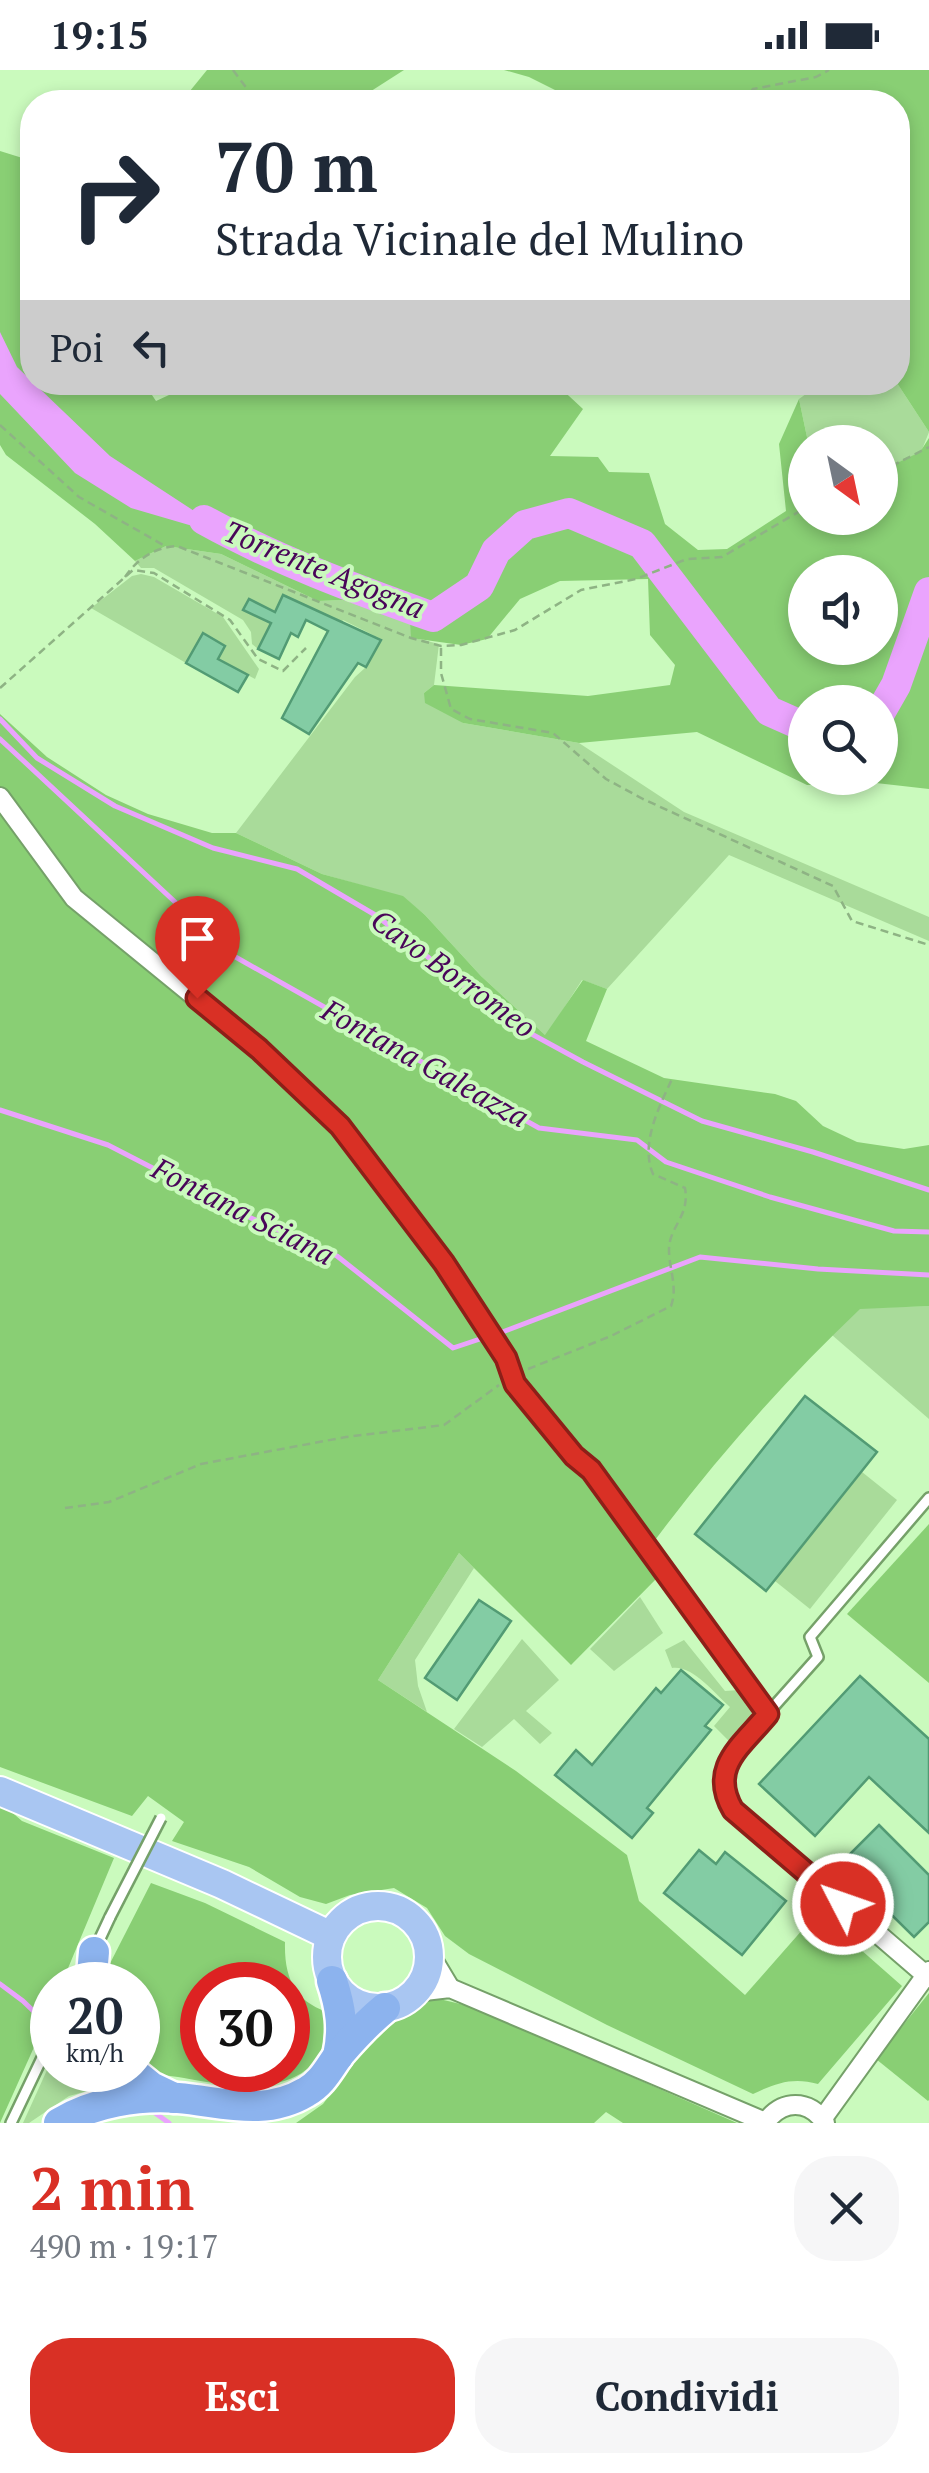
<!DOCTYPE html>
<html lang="it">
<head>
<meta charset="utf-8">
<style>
	:root { --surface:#fff; --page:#f6f6f7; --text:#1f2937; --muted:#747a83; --accent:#d93025 }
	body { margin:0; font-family:"PT Serif",serif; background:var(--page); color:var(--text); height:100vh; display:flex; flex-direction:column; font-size:38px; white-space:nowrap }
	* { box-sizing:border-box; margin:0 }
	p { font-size:32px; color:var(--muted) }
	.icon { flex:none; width:55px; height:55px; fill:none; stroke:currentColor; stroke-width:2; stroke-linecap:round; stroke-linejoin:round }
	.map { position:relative; height:2053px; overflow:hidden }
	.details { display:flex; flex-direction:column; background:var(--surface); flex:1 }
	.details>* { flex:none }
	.top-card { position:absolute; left:20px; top:20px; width:890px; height:305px; border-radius:40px; box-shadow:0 5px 15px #0003; background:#fff; color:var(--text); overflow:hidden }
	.needle { width:65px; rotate:147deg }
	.tools { position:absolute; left:788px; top:355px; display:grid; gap:20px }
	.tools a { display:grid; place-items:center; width:110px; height:110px; border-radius:50%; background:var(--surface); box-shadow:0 5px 15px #0003; font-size:50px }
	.speed { position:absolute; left:30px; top:1892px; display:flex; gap:20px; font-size:50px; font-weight:700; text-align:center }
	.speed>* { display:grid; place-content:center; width:130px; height:130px; border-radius:50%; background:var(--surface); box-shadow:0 5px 15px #0003; line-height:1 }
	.speed small { font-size:25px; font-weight:400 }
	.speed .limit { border:15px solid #d22; background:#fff; color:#111 }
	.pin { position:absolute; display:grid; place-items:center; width:85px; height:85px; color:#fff; margin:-102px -42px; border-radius:50% 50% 50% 0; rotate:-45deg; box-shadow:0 0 10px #0007 }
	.pin .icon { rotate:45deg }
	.me { position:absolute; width:110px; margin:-55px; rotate:311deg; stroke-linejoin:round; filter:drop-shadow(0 0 8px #0008) }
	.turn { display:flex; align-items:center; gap:35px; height:210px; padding:0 30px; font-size:45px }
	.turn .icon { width:130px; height:130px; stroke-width:2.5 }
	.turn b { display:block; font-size:70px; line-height:85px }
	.then { display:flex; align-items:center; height:95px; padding:0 30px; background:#0003; gap:20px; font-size:38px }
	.round { display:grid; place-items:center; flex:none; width:105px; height:105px; border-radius:40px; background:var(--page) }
	.head { display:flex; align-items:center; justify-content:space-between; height:170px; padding:0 30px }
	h1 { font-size:60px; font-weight:800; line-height:75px; color:var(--accent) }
	.action { display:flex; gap:20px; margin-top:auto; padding:20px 30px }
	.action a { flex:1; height:115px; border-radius:40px; background:var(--accent); color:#fff; font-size:40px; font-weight:800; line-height:115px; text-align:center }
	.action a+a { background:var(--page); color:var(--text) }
	.status { display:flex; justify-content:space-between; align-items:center; height:70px; padding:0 50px; background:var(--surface); direction:ltr }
	.status svg { height:28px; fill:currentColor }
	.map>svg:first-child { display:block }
</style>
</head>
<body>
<div class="status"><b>19:15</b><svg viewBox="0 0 49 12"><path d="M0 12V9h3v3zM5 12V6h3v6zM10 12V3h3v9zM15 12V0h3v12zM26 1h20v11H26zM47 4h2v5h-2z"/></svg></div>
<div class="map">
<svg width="929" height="2053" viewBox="0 0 929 2053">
	<rect width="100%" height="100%" fill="#cafabd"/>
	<g fill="#a9db9a">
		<polygon points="821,313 897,313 929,362 921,382 880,401 880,372 808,372 799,329"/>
		<polygon points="166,476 221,484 318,531 342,530 411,552 411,567 439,574 434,615 424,623 463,653 579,673 684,742 929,847 929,871 729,785 607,919 582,910 546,966 481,906 425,845 403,827 322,804 236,763 355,607 366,597 381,569 343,550 335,564 320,543 284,525 275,542 262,536 257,546 271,553 258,579 252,574 251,562 243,550 154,498 141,498 135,491"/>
		<polygon points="141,504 154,507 223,547 259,599 255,609 218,589 225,575 203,563 186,593 91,538 132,506"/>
		<polygon points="929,1236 929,1349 832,1265 860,1238"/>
		<polygon points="862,1402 897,1430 810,1539 775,1511"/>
		<polygon points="459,1483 474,1498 415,1590 418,1616 427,1642 378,1610"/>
		<polygon points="640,1527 663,1563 614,1601 590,1579"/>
		<polygon points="522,1569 559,1610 526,1641 552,1663 540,1674 514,1649 482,1677 454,1659"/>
		<path d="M684 1570 725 1621 740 1620 752 1643 748 1652 729 1671 714 1656 730 1637C714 1623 693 1595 672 1598L665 1580Z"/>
		<polygon points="52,1989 52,2000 120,2000 131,2009 69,2026 29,2053 23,2053"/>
	</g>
	<g fill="#89cf74" fill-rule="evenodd">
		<polygon points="207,0 404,0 354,32 181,32"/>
		<polygon points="504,0 929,0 929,362 897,313 898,32 579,32 529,7"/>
		<path d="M0 81 32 91V312L144 313 156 331 195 313H555L583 339 550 386 598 387 609 402 649 403 665 454 698 480 727 479 786 441 779 374 799 329 808 372H805V448H880V401L920 382 929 368V719L876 713 807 715 697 662 579 673 463 653 425 633 424 623 434 615 588 626 670 615 675 595 650 565 648 509 560 511 520 529 487 569 461 575 411 568 410 551 342 530 318 531 221 484 166 476 135 491 95 454 6 385 0 375ZM805 502H880V578H805ZM805 632H880V708H805Z"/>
		<path d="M0 644 47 687 106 725 148 744 212 763H236L322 804 403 826 425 845 481 906 545 965 583 910 607 919 586 971 664 1008 775 1024 796 1031 823 1056 857 1072 904 1079 929 1075V1236L860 1239C780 1315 706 1400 641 1489L659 1506 571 1595 459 1483 378 1610 516 1701 627 1785 639 1831 745 1925 818 1842 902 1916 818 2014C793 2007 776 2013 753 2024L607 1955 469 1884 445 1866 427 1838 394 1818 350 1825 326 1834 300 1827 249 1797 172 1771 184 1752 148 1726 132 1746 0 1697Z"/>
		<polygon points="929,1454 929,1613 847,1544"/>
		<polygon points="0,1732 22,1751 114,1788 61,1915 52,1915 52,1937 0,2053"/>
		<path d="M151 1813 205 1833 285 1872C284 1910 296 1934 334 1944 323 2028 250 2021 184 2008 168 2005 153 2005 138 2000V1915H99ZM202 1915H288V2000H202Z"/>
		<polygon points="929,1923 929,2030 928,2031 876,1989"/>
		<polygon points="431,1927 473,1937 737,2053 623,2053 606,2042 594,2053 296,2053 323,2034 368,1974 380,1951"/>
	</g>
	<polygon fill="#eaa4fd" points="0,262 17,297 110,386 237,469 131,438 75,403 0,324"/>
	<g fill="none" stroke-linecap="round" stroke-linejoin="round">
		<g stroke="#eaa4fd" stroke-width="5">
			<polyline points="0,649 37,688 115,736 213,778 297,799 377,846 506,950 583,992 702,1051 813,1082 929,1120"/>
			<polyline points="0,669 232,885 539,1058 637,1070 666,1092 770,1127 894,1161 929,1162"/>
			<polyline points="0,1040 108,1075 242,1144 337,1186 453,1278 486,1267"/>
			<polyline points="497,1264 700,1187 818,1199 929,1205"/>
			<polyline points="0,1914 23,1931 52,1959"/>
			<polyline points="97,2000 122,2019"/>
			<polyline points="151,2040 169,2053"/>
		</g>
		<g stroke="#eaa4fd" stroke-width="30">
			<path d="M204 450C276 490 355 519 433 547L479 516 496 481 525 455 569 443 642 474 769 641 805 657"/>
			<polyline points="880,643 896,615 929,522"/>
		</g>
	</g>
	<g fill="#83cca4" stroke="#529b74" stroke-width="2.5">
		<polygon points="283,525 381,570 366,597 358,593 309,664 282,648 328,561 306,550 298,567 291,563 279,589 258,579 271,553 243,540 249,529 275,542"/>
		<polygon points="203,563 225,576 218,589 248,605 238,622 186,593"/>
		<polygon points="805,1326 877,1382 766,1521 695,1464"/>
		<polygon points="479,1530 511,1551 457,1630 425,1608"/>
		<polygon points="681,1600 723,1635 705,1656 711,1660 647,1738 653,1743 632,1768 555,1705 576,1680 592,1695 656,1618 661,1623"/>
		<polygon points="860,1606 929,1669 929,1763 869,1707 815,1766 759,1714"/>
		<polygon points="879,1755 929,1805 929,1852 914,1867 840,1794"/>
		<polygon points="699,1780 716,1794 725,1782 786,1831 742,1885 664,1823"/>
	</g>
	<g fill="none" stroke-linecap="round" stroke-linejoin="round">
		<defs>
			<g id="service">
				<polyline points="768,1643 818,1587 810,1567 929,1428"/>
				<polyline points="96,1877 110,1847"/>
				<polyline points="11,2053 52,1967"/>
			</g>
			<g id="minor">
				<path d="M0 727 74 828 259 979 340 1055 444 1193 506 1288 515 1314 574 1386 591 1400 768 1643C742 1676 708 1696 733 1739L929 1908"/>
				<polyline points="429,1883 450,1918"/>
				<polyline points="416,1922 450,1918 765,2052"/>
				<polyline points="823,2048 929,1901"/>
				<path d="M765 2053C782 2029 809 2029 825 2053"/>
			</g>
			<g id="primary">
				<polyline points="0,1721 222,1814 331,1866"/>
				<circle cx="378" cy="1887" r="51"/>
			</g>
			<g id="trunk">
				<path d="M332 1911C341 1938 344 1959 338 1986"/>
				<polyline points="91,1915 94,1882"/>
				<polyline points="130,2000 151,2017 174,2028"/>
				<path d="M59 2053C94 2032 138 2025 178 2028 224 2032 264 2047 306 2022 323 2013 330 1996 341 1982 355 1966 369 1951 385 1938"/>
			</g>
		</defs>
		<use href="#service" stroke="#75a169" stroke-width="14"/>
		<use href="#minor" stroke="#75a169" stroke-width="22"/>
		<use href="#primary" stroke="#fff" stroke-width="32"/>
		<use href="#trunk" stroke="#fff" stroke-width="35"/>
		<g stroke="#8eb384" stroke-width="2.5" stroke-dasharray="8 5" stroke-linecap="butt">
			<polyline points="233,0 257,32"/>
			<polyline points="743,32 753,19 816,7 829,0"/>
			<polyline points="0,355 79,427 165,476"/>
			<polyline points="880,402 929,377"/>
			<path d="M125 507C137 489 155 477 177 476L411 568 441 576 461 575 515 560 581 520 636 509 687 489 722 487 805 438"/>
			<polyline points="441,578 441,603 451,639 470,649 553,663 606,709 643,729 833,816 852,851 929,875"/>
			<polyline points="0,618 133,500 154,503 230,550 258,589 283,601 306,578"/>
			<path d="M528 1299 611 1266 671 1236C678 1217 669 1199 669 1180 669 1156 690 1147 685 1118L653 1104C640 1074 659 1037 672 1009"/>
			<polyline points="65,1438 109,1432 201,1394 346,1367 444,1355 499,1315"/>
		</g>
		<use href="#service" stroke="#fff" stroke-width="9"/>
		<use href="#minor" stroke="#fff" stroke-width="18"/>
		<use href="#primary" stroke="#a9c6f2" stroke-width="28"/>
		<use href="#trunk" stroke="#8cb3ee" stroke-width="30"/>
		<defs>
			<polyline id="service-bridge" points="110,1847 161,1748"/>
		</defs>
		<use href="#service-bridge" stroke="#75a169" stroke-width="14" stroke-linecap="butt"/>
		<use href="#service-bridge" stroke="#fff" stroke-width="9"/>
	</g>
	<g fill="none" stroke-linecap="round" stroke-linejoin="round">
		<defs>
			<path id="route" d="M197 928 259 979 340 1056 444 1193 506 1288 515 1314 574 1386 591 1400 768 1644C742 1676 708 1697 733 1740L843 1834"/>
		</defs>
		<use href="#route" stroke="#8d1f18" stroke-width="25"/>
		<use href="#route" stroke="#d93025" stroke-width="18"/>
	</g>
	<g text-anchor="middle" stroke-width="8" stroke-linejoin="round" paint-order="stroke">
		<g font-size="30" font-style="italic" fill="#490659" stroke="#cafabd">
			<text transform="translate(324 500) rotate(22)" y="10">Torrente Agogna</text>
			<text transform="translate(453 904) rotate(36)" y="10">Cavo Borromeo</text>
			<text transform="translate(425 994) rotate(29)" y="10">Fontana Galeazza</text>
			<text transform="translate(243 1142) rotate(27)" y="10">Fontana Sciana</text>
		</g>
	</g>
</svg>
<div class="tools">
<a><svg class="needle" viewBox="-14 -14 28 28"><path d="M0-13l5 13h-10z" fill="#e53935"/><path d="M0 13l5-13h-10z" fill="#747a83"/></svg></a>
<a><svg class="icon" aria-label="sound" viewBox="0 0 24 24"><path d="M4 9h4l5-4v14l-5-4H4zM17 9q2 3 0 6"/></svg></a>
<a><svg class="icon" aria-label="search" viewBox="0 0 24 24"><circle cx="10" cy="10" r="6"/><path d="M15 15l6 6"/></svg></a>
</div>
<div class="speed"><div>20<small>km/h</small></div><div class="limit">30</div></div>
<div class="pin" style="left:197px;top:928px;background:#d93025"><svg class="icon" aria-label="arrive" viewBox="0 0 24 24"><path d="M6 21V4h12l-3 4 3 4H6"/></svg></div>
<svg class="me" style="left:843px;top:1834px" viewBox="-20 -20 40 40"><circle r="17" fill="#d93025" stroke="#fff" stroke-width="3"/><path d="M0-11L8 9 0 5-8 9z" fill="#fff"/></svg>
<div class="top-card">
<div class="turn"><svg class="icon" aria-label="right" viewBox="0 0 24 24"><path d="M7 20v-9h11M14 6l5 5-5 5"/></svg><div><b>70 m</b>Strada Vicinale del Mulino</div></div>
<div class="then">Poi<svg class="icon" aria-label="left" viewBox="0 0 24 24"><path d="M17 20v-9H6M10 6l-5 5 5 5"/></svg></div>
</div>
</div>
<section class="details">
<div class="head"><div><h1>2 min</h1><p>490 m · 19:17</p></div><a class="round"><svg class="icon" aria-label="close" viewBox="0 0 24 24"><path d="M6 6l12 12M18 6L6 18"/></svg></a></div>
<div class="action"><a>Esci</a><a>Condividi</a></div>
</section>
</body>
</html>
